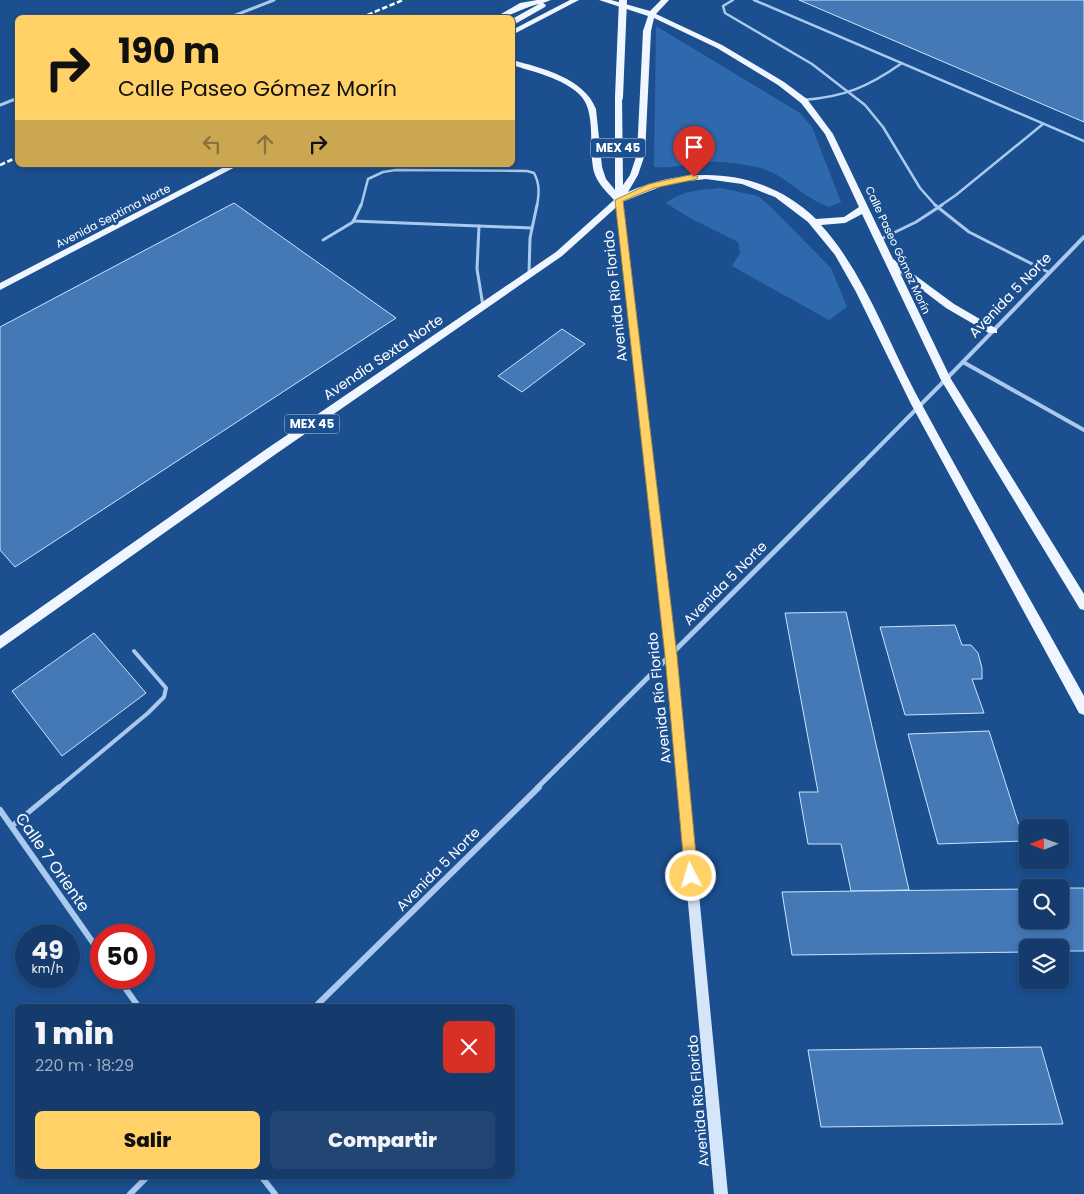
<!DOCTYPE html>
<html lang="es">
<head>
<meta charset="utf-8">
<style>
	:root { --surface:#143b6b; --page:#214673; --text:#f1f3f6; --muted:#9dadc1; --line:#33557e; --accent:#ffd166 }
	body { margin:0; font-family:Poppins,sans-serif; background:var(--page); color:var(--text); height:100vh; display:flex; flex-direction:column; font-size:19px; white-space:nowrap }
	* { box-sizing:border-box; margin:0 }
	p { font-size:16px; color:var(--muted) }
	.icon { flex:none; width:28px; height:28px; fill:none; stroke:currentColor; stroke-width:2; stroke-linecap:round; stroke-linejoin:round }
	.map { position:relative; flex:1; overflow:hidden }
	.details { position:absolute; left:15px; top:1004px; width:500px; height:175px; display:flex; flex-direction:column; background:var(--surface); border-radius:8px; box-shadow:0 2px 8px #0003,0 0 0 1px var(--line) }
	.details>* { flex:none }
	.banner { position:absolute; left:15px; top:15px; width:500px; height:152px; border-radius:8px; box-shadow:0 2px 8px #0003,0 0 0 1px var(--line); background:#ffd166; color:#111; overflow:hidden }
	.needle { width:32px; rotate:269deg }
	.fabs { position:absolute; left:1019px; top:819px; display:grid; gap:10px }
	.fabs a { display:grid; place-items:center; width:50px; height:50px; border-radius:8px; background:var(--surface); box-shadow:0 2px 8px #0003,0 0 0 1px var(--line); font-size:25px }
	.speed { position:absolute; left:15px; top:924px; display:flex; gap:10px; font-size:25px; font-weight:700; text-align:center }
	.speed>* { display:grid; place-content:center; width:65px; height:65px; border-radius:50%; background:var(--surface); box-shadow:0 2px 8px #0003,0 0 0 1px var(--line); line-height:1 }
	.speed small { font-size:12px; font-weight:400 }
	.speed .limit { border:8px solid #d22; background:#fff; color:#111 }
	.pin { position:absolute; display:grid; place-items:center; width:42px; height:42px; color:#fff; margin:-51px -21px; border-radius:50% 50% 50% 0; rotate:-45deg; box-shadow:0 0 5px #0007 }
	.pin .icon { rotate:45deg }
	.me { position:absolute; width:55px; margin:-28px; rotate:355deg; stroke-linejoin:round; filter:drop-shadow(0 0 4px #0008) }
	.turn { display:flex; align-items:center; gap:18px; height:105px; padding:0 20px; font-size:22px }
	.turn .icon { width:65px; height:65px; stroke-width:2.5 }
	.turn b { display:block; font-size:35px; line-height:42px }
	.lanes { display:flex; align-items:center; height:48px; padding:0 20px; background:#0003; justify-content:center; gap:25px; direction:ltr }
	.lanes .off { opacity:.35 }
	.round { display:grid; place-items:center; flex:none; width:52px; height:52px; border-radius:8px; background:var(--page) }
	.summary { display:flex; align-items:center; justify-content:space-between; height:85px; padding:0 20px }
	h1 { font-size:30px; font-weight:800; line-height:38px }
	.button { display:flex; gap:10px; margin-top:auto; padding:10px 20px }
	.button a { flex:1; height:58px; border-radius:8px; background:var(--accent); color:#111; font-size:20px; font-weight:800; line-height:58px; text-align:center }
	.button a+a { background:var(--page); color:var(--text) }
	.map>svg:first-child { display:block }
</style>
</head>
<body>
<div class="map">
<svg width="1084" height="1194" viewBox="0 0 1084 1194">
	<rect width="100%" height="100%" fill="#1b4f8f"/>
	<g fill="#2e69ad">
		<path d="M656 26 800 113 812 127 841 202 829 207C802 198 785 173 756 167 741 164 723 161 707 162 689 163 672 169 654 167Z"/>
		<path d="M721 188 758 196 770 206 831 268 847 307 829 320 732 266 740 253 738 242 690 218 666 203C682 190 701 190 721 188Z"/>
	</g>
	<g fill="#4478b7" stroke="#cfe3fa">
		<polygon points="799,0 1084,0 1084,122"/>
		<polygon points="234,203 396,318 15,567 0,550 0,327"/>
		<polygon points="562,329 585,344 522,392 498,376"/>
		<polygon points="846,612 909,890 851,891 841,844 808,844 799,792 818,792 785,613"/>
		<polygon points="955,625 962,645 971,645 978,653 982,668 982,679 972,679 984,713 905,715 880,627"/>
		<polygon points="94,633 146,693 62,756 12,691"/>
		<polygon points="989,731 1024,841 938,844 908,734"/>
		<polygon points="1060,888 1084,888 1084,951 1060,951 1060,948 1028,948 1028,952 792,955 782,892 1028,889 1028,920 1060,920"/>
		<polygon points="1041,1047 1063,1124 821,1127 808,1050"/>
	</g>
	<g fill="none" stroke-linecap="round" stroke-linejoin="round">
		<g stroke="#a9c9ee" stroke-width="2.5">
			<polyline points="733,0 723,6 725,13 812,64 865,105 883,127 920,188 936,206"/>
			<polyline points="754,0 1084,141"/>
			<path d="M803 100C844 97 868 87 902 63"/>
			<path d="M361 206 368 179 383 172 396 170 527 171 534 173C540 184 539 194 537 206"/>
			<polyline points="940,206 956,195 1043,124"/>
		</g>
		<g stroke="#a9c9ee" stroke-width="3">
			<polyline points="935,205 969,232 1048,272"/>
			<polyline points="353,221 531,228"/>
			<polyline points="479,226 477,269 483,306"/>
			<polyline points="323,240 353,222 361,205"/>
			<polyline points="879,240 916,222 942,205"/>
			<polyline points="529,274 530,238 537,205"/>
		</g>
		<polyline stroke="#a9c9ee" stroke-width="4" points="58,788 148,713 164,697 166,688 134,651"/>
		<polyline stroke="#a9c9ee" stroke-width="5" points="12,826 59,787"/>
		<g stroke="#a9c9ee" stroke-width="3">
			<polyline points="228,18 274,0"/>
			<polyline points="0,105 18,98"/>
		</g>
		<g stroke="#a9c9ee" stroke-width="4">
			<polyline points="963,362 1084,430"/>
			<polyline points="862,464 960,365 1084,237"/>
		</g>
		<polyline stroke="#a9c9ee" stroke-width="5" points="537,788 863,463"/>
		<g stroke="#a9c9ee" stroke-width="6">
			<polyline points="0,810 101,954"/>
			<polyline points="118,978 138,1006"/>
			<polyline points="316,1006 539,787"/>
			<polyline points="261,1176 275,1194"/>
			<polyline points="130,1194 148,1176"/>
		</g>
		<polygon fill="#d6e6fa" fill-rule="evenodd" points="616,198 623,200 676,656 728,1194 714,1194 666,656"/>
		<g fill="#f0f6ff" fill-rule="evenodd">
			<path d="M537 0H551L543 3 546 5 545 7 515 24H512V19L539 4C523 7 510 18 494 18L520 3Z"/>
			<polygon points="570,0 579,0 512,35 512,30"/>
			<path d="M599 0H611L650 11 661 0H669L656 14 722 45 784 82 807 99 833 134 893 259 954 304 997 329V333H989L946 308 900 273 951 379 1084 594V610L1080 609 941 380 862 214 845 223 821 225C863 271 886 337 915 392 970 494 1028 595 1084 696V715L1079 713 911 404 856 292 835 255 808 222 775 197 742 184 706 179 670 183 622 202 562 256 273 456 0 649V636L265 450 556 252 614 200C607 192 599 185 595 175 587 152 598 111 579 94 562 78 534 72 512 65V60C542 68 584 78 596 109L602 167 606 179 615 190V97L622 95 623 185 630 175 637 154 643 31 648 16ZM654 18 717 48 778 85 801 103 825 134 859 207 844 217 816 219C765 169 691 164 628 192L638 175 645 154 651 31Z"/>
			<polygon points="228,165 239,165 0,290 0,283"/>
		</g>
		<g stroke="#fff" stroke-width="2.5" stroke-dasharray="5.5 2.5" stroke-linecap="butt">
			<polyline points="360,18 403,0"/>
			<polyline points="0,165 18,157"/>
		</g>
		<polyline stroke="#f0f6ff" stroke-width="8" points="619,97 623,0"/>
	</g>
	<polygon fill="#ffd166" stroke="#a68842" points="694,174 698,177 697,179 654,188 623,201 677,656 698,876 696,880 691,882 687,880 685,876 665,656 615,200 649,184"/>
	<g text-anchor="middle" stroke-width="5" stroke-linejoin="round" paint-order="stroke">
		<g font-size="11" fill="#fff" stroke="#1b4f8f">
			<text transform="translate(113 216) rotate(-27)" y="4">Avenida Septima Norte</text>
			<text transform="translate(898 250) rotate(65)" y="4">Calle Paseo Gómez Morín</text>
		</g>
		<g fill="#1b4f8f" stroke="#bbcadd" stroke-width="1">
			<rect x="590.5" y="138.5" width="55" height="19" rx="4"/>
			<rect x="284.5" y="414.5" width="55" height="19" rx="4"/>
		</g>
		<g font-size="12" font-weight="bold" fill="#fff">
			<text x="618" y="152">MEX 45</text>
			<text x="312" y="428">MEX 45</text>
		</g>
		<g font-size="14" fill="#fff" stroke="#1b4f8f">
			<text transform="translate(1010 295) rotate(-46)" y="5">Avenida 5 Norte</text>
			<text transform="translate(615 296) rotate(-96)" y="5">Avenida Río Florido</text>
			<text transform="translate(383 357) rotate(-34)" y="5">Avendia Sexta Norte</text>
			<text transform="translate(725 583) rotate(-45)" y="5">Avenida 5 Norte</text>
			<text transform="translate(659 698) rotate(-96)" y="5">Avenida Río Florido</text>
			<text transform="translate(438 869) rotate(-45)" y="5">Avenida 5 Norte</text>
			<text transform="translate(698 1101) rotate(-95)" y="5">Avenida Río Florido</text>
		</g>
		<g font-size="16" fill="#fff" stroke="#1b4f8f">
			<text transform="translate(53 862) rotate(55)" y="6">Calle 7 Oriente</text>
		</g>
	</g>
</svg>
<div class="fabs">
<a><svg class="needle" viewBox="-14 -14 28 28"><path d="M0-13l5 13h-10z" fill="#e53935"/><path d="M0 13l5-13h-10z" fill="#9dadc1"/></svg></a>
<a><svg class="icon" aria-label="search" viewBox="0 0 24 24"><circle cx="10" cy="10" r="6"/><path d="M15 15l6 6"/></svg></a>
<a><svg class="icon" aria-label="layers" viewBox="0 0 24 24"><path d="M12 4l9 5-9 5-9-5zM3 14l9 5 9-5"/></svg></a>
</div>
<div class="speed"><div>49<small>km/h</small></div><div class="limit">50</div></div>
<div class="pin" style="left:694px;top:177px;background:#d93025"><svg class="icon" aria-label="arrive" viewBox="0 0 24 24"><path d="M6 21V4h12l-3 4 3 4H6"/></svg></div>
<svg class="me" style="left:691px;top:876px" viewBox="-20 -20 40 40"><circle r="17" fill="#ffd166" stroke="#fff" stroke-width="3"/><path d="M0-11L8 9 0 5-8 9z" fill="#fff"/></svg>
<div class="banner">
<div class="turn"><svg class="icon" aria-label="right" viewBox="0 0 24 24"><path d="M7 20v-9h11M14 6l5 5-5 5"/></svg><div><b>190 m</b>Calle Paseo Gómez Morín</div></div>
<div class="lanes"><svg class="icon off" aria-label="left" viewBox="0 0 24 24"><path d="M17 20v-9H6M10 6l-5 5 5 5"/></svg><svg class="icon off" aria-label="ahead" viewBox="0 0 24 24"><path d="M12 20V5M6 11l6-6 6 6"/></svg><svg class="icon" aria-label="right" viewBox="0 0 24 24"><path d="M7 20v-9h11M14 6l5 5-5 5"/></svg></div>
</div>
<section class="details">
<div class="summary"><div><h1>1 min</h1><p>220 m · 18:29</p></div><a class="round" style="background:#d93025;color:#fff"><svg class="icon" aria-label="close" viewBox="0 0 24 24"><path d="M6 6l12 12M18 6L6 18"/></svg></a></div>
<div class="button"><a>Salir</a><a>Compartir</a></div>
</section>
</div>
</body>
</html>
